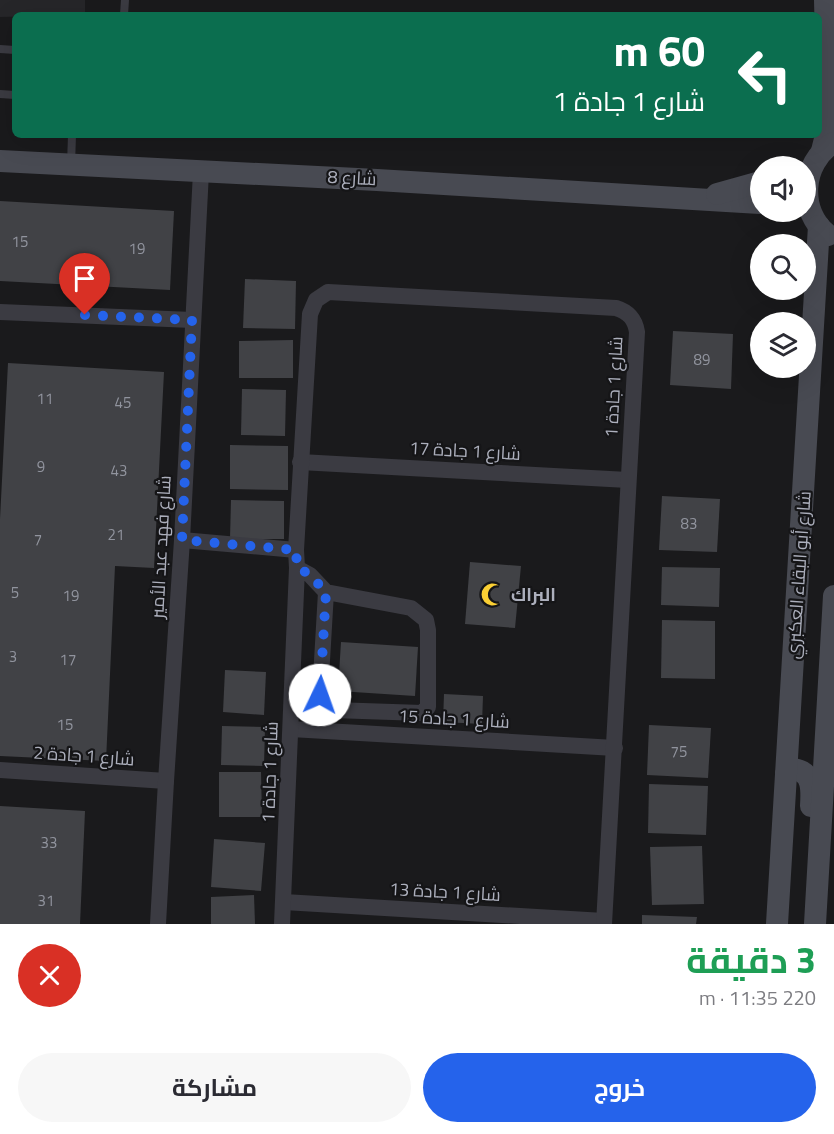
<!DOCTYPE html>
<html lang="ar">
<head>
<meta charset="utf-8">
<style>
	:root { --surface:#fff; --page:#f7f7f7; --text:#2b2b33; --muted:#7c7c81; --accent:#2563eb }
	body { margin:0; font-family:"Titillium Web",Cairo,sans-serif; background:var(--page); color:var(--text); direction:rtl; height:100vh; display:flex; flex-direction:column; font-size:22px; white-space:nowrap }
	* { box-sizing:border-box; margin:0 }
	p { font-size:20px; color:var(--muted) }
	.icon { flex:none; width:33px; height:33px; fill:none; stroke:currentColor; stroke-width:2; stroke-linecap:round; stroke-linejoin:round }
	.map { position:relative; height:924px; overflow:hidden; direction:ltr }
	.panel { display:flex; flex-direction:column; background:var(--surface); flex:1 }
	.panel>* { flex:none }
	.top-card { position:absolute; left:12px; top:12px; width:810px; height:126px; border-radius:9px; box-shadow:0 6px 24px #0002; direction:rtl; background:#0b6e4f; color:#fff; overflow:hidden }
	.controls { position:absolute; left:750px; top:156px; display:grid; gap:12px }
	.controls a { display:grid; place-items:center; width:66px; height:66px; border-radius:50%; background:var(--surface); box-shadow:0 6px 24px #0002; font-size:30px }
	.pin { position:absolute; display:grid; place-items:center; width:51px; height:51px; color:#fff; margin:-62px -26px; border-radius:50% 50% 50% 0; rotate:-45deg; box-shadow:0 0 6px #0007 }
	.pin .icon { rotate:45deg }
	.me { position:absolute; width:66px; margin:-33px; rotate:3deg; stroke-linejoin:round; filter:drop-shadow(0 0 4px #0008) }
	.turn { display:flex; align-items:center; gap:21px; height:126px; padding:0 18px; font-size:27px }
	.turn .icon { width:78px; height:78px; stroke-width:2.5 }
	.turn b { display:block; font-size:42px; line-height:51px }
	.round { display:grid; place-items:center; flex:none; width:63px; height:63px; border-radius:32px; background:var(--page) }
	.headline { display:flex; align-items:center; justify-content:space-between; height:102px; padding:0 18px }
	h1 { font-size:36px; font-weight:700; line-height:45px; color:#1e9e55 }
	.primary-button { display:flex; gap:12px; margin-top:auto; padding:12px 18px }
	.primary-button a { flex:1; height:69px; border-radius:36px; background:var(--accent); color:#fff; font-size:24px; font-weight:700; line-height:69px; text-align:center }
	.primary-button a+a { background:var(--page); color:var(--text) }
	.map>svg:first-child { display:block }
</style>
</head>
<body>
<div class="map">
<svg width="834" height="924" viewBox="0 0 834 924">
	<rect width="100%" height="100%" fill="#1a1a1c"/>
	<polygon fill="#262629" points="0,0 85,0 85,15 0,17"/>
	<g fill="#414246">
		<polygon points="0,201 174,211 170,290 0,281"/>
		<polygon points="245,279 296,281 295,329 243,328"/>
		<polygon points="673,331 733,334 731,389 670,385"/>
		<polygon points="293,340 293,378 239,378 239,341"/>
		<polygon points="8,363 164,372 154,568 115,566 106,761 0,756 0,519"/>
		<polygon points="242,389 286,390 285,436 241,435"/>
		<polygon points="230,445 288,446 288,490 230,489"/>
		<polygon points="662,496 720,499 717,552 659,550"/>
		<polygon points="231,500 284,501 284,539 230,539"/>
		<polygon points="470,562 521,566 515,628 465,624"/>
		<polygon points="662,567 720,568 719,607 661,605"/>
		<polygon points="662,620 715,621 715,679 661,678"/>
		<polygon points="341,642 418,647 415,696 338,691"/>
		<polygon points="225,670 266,672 264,715 223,712"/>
		<polygon points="444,694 483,696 482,724 443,722"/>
		<polygon points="649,725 711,728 708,778 647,775"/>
		<polygon points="222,726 265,727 264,766 221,765"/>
		<polygon points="219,772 261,772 262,817 219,817"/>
		<polygon points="649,784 708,786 706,835 648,833"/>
		<polygon points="0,806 85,811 80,924 0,924"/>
		<polygon points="214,839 265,843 261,891 211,887"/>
		<polygon points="702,846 704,904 652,905 650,847"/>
		<polygon points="254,895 255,924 211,924 211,897"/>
		<polygon points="642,915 697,917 696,924 642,924"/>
	</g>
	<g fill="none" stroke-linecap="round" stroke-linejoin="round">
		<g stroke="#3b3b42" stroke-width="8">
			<polyline points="124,15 125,0"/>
			<polyline points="0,49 15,50"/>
			<polyline points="0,94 15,95"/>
			<polyline points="71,165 72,135"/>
		</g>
		<g stroke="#3b3b42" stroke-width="16">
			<polyline points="0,312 192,320"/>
			<polyline points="300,462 628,480"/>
			<polyline points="182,540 296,550"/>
			<polyline points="297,568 310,575 326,592 411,608 426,620 428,630 428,707 422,713 333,710 323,707 320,695 326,592"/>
			<polyline points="291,729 615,748"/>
			<polyline points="0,770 166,781"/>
			<polyline points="284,902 604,921"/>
			<polyline points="158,924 166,781 182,540 201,172"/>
			<path d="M282 924 297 568 296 550 310 314 316 300 328 292 616 308C629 312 635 319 637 332L604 924"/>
		</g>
		<g stroke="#484a52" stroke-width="22">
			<polyline points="822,151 828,127 825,0"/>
			<polyline points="0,161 377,180 760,203"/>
			<polyline points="717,194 760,182"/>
			<path d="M828 235C798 212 801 163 833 143"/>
			<path d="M786 774 794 769C813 772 812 790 811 806"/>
			<polyline points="777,924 819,226"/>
			<polyline points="815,924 834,596"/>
		</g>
	</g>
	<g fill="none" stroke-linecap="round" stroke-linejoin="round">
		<polyline stroke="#2563eb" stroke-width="10" stroke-dasharray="0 18" points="85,315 192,320 182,540 296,550 297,567 310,575 326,592 320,695"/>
	</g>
	<defs>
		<symbol id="mosque-bare" viewBox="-9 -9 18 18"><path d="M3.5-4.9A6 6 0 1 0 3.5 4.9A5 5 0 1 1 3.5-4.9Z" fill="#fbd034" stroke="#151517" stroke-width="2.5" paint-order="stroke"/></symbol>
	</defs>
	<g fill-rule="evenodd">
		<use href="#mosque-bare" x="476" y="578" width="33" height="33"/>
	</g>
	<g text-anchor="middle" stroke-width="4.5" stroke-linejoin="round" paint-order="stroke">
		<g font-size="15" fill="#91949e">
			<text x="20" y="247">15</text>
			<text x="137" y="254">19</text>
			<text x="702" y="365">89</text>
			<text x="45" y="404">11</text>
			<text x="123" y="408">45</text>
			<text x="41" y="472">9</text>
			<text x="119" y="476">43</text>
			<text x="689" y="529">83</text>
			<text x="116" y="540">21</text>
			<text x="38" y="545">7</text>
			<text x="15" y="598">5</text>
			<text x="71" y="601">19</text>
			<text x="13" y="662">3</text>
			<text x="68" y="665">17</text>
			<text x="65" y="730">15</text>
			<text x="679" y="757">75</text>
			<text x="49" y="848">33</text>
			<text x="46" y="906">31</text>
		</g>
		<g font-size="18" fill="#acafbc" stroke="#151517">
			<text transform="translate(352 178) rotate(3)" y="6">شارع 8</text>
			<text transform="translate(614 387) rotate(-87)" y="6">شارع 1 جادة 1</text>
			<text transform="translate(465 451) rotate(3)" y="6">شارع 1 جادة 17</text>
			<text transform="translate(161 547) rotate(-87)" y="6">شارع فهد عبد الأمير</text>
			<text transform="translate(799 575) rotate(-86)" y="6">شارع أبو البقاء العكبري</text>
			<text transform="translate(454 719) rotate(3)" y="6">شارع 1 جادة 15</text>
			<text transform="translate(84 756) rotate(4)" y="6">شارع 1 جادة 2</text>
			<text transform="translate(270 772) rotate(-88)" y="6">شارع 1 جادة 1</text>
			<text transform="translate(445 892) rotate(3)" y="6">شارع 1 جادة 13</text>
		</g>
		<g font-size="18" font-weight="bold" fill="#acafbc" stroke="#151517" text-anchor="start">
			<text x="511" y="601">البراك</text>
		</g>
	</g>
</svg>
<div class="controls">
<a><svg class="icon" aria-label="sound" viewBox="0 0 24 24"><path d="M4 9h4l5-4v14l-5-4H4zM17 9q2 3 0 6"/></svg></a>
<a><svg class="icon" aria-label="search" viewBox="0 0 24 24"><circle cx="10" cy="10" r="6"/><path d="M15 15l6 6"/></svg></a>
<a><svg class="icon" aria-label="layers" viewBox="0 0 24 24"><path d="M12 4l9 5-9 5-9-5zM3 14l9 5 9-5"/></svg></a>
</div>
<div class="pin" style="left:85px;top:315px;background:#d93025"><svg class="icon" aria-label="arrive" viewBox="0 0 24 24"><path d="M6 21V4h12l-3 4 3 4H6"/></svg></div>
<svg class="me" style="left:320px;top:695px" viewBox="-20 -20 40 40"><circle r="19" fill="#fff"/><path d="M0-13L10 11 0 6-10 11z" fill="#2563eb"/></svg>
<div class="top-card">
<div class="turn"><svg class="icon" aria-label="left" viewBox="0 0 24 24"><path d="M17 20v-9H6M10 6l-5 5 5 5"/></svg><div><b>60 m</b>شارع 1 جادة 1</div></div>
</div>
</div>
<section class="panel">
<div class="headline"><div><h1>3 دقيقة</h1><p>220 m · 11:35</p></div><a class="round" style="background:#d93025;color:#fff"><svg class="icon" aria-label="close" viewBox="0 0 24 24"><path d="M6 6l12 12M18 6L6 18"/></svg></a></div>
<div class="primary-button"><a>خروج</a><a>مشاركة</a></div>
</section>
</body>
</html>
